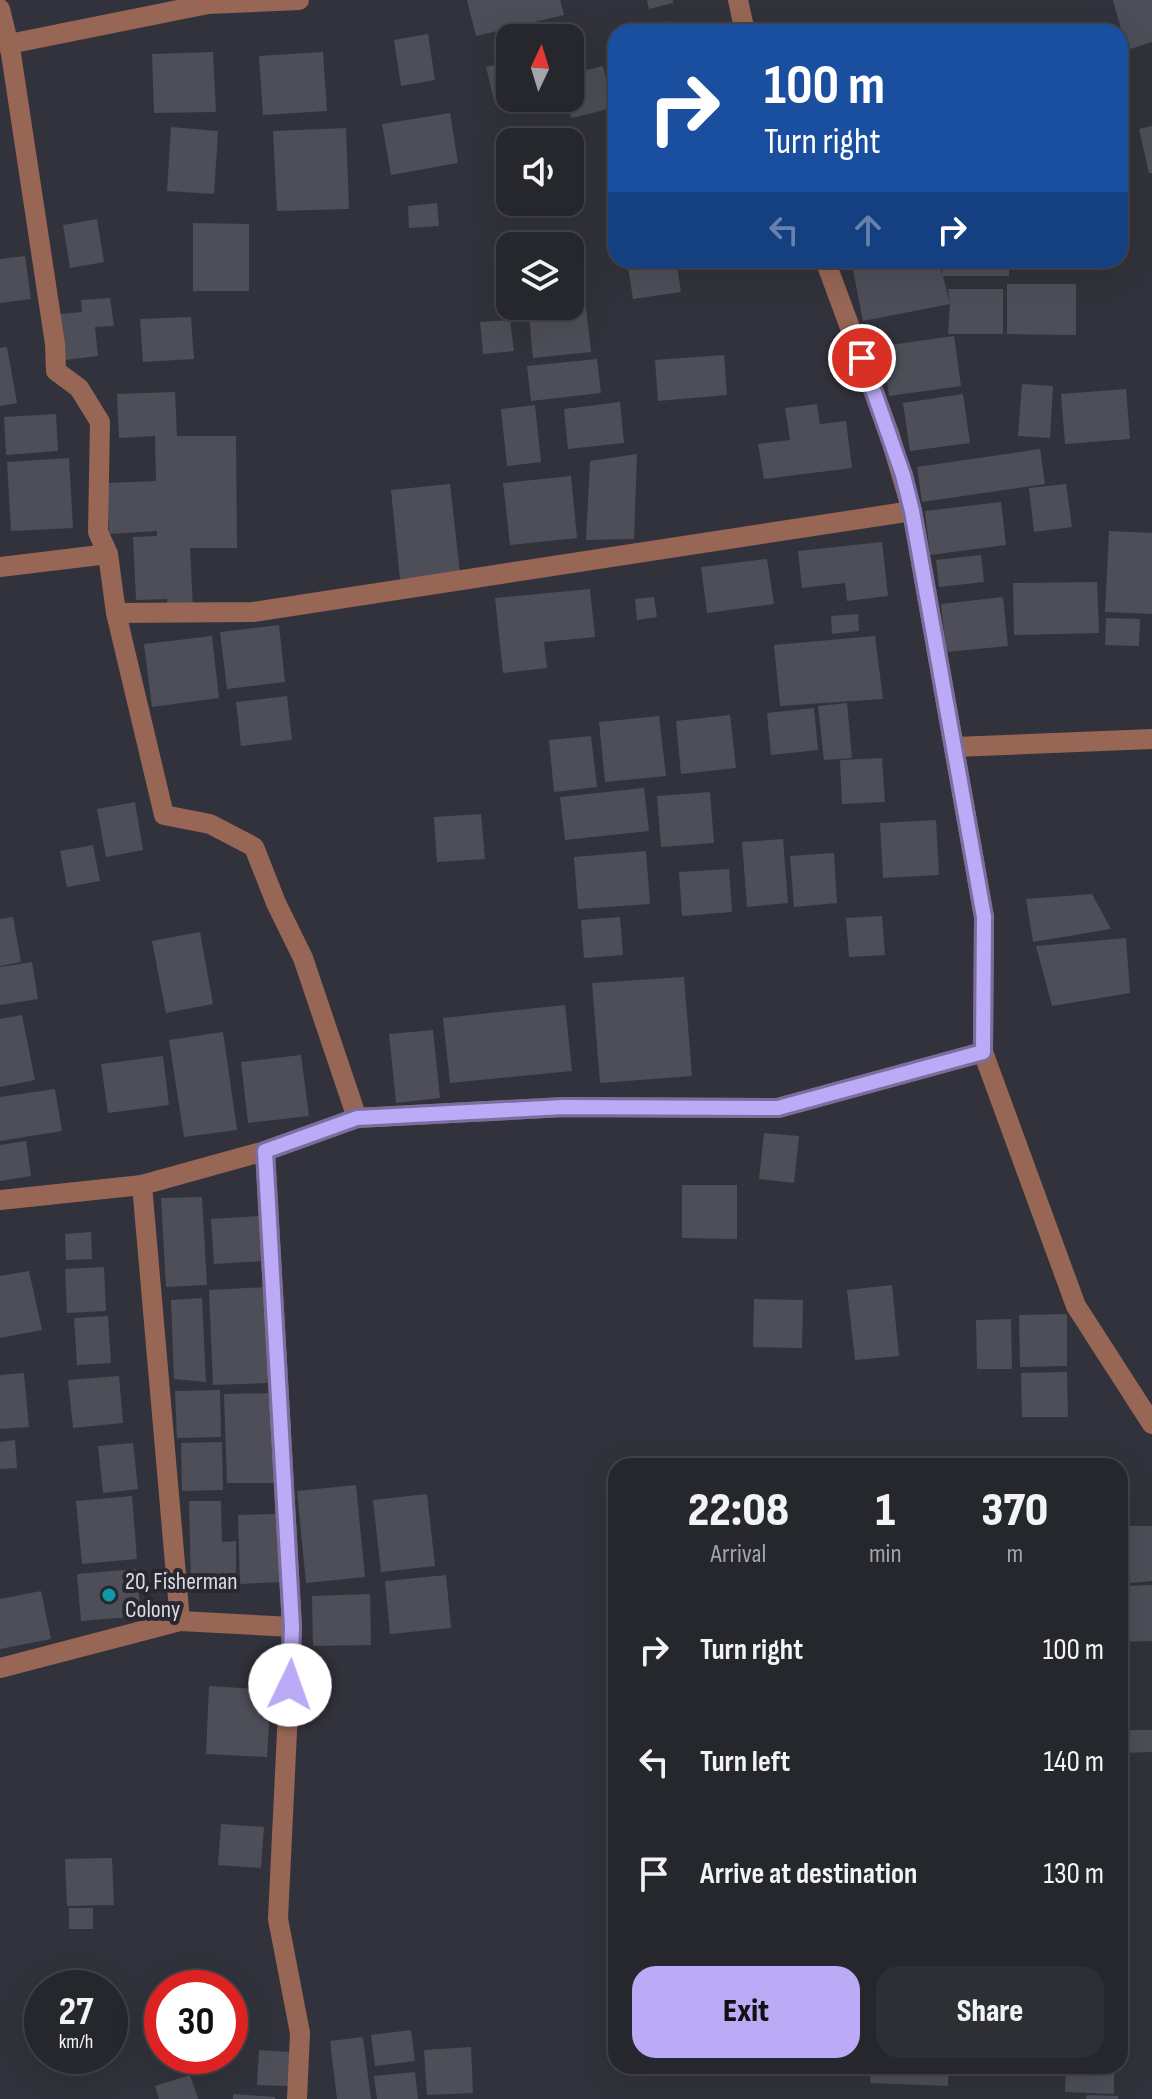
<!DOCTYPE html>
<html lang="en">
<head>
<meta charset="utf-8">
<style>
	:root { --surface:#26262d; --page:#2e2e35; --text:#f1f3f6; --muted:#a4a5aa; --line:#424349; --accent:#bbaaf6 }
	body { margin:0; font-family:"Sofia Sans Condensed",sans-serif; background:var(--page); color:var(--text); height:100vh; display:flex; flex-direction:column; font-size:30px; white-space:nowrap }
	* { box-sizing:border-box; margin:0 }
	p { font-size:26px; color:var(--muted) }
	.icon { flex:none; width:44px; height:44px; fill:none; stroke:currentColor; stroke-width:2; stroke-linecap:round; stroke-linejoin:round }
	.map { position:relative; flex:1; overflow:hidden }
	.details { position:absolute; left:608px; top:1458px; width:520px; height:616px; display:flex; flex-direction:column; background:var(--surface); border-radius:24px; box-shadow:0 8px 32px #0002,0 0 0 2px var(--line) }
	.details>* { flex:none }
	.hud { position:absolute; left:608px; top:24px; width:520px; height:244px; border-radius:24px; box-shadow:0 8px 32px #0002,0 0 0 2px var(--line); background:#1a4fa0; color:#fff; overflow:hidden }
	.needle { width:52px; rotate:4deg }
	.fabs { position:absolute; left:496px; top:24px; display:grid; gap:16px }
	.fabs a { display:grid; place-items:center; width:88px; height:88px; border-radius:16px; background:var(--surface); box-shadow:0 8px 32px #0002,0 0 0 2px var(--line); font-size:40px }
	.speed { position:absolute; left:24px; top:1970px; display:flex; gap:16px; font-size:40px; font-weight:700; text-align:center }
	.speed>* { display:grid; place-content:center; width:104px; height:104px; border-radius:50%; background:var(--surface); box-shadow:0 8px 32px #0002,0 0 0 2px var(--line); line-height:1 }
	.speed small { font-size:20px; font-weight:400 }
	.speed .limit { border:12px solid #d22; background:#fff; color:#111 }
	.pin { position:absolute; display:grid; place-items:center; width:68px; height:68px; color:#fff; margin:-34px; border:4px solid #fff; border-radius:50%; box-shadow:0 2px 8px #0007 }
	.me { position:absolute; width:88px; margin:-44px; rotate:3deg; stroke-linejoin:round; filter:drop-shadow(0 0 6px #0008) }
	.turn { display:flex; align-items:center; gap:28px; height:168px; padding:0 24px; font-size:36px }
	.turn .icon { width:104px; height:104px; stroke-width:2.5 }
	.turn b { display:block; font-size:56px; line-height:68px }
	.lanes { display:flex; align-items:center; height:76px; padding:0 24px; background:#0003; justify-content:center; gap:40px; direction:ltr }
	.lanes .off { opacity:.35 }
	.eta { display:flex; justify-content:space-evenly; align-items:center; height:136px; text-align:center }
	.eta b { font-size:48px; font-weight:800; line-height:56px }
	.primary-button { display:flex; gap:16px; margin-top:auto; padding:16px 24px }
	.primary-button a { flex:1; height:92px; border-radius:24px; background:var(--accent); color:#111; font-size:32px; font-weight:800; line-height:92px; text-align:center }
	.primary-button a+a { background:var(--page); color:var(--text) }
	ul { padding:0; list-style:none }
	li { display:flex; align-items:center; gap:24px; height:112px; padding:0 24px }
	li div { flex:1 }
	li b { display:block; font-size:30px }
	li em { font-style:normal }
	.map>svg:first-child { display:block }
</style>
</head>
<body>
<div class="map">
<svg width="1152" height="2099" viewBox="0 0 1152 2099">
	<rect width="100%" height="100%" fill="#32323c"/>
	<g fill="#4e4e59">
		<polygon points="467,0 560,0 564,15 476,36"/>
		<polygon points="647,0 673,0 673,3 649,9"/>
		<polygon points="1113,0 1152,0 1152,42 1127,50"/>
		<polygon points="668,21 671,32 626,32 626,31"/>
		<polygon points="428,34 435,80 401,86 394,40"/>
		<polygon points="213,52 216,112 154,113 152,54"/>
		<polygon points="323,52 327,111 263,115 259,56"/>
		<polygon points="510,61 510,98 521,99 495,105 486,67"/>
		<polygon points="603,66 613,108 571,118 566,98 570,98 570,74"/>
		<polygon points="450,113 458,163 391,175 382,124"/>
		<polygon points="1152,126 1152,173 1149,173 1139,129"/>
		<polygon points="171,127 218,131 214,194 167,191"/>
		<polygon points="346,128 349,209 277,211 273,131"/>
		<polygon points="437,203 439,226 409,228 408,206"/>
		<polygon points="97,219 104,262 70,268 63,225"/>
		<polygon points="193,223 249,224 249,291 193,291"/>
		<polygon points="25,256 31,299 0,303 0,259"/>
		<polygon points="627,260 676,260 681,292 633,299"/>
		<polygon points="851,260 938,260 942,275 942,260 1009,260 1009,276 943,276 950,304 948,289 1003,289 1003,334 948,334 950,304 863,321"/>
		<polygon points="1007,284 1076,284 1076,335 1007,334"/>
		<polygon points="584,290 591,352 533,358 528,306 570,306 570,291"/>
		<polygon points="110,298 114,326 95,327 98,356 65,360 60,314 82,312 81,300"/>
		<polygon points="191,317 194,359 143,362 140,319"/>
		<polygon points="510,320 514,351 483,354 480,322"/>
		<polygon points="954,336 961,386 889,396 882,346"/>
		<polygon points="7,347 17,403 0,406 0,348"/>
		<polygon points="724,355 727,395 658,401 655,360"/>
		<polygon points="597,359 601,393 531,401 527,366"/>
		<polygon points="1022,384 1053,386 1050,438 1018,436"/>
		<polygon points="1126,389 1130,439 1065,444 1061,394"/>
		<polygon points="175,392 177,436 236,436 237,548 190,548 193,608 168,610 167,599 136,600 133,537 157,536 157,531 109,534 107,483 156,481 155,436 119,438 117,394"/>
		<polygon points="963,394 970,443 910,451 903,403"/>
		<polygon points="620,402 624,443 568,449 564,409"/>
		<polygon points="817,404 820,424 846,421 852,468 764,479 758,444 790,440 785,408"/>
		<polygon points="535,405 541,462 507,466 501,409"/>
		<polygon points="56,414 58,451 6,455 4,417"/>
		<polygon points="1040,449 1045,484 922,502 917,467"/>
		<polygon points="637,454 634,539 586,540 590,461"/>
		<polygon points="69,458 73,528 11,531 7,462"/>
		<polygon points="571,476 577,538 510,545 503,483"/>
		<polygon points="450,484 460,573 400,579 391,490"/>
		<polygon points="1066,484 1072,527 1034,532 1029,488"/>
		<polygon points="1001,502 1006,545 930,555 925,511"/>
		<polygon points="1109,531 1152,533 1152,614 1105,612"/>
		<polygon points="882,542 888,596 847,601 845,583 802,588 798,551"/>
		<polygon points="981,555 984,582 939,587 936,560"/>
		<polygon points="767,559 774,604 707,613 701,567"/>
		<polygon points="1097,582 1099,633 1014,635 1013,583"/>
		<polygon points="590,589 595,637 544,642 547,668 503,673 495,598"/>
		<polygon points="654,597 657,617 637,620 635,599"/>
		<polygon points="1003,597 1008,646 946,652 941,604"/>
		<polygon points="858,614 859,631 832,634 831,616"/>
		<polygon points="1106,618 1140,619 1139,646 1105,645"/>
		<polygon points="279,625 285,682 227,689 220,632"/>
		<polygon points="212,636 219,698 152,707 144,644"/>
		<polygon points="875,636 883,699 780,706 774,645"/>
		<polygon points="287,696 292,740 241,746 236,702"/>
		<polygon points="847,703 852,758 824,760 818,706"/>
		<polygon points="814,708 818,750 771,755 767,713"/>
		<polygon points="730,715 736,768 681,774 676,721"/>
		<polygon points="659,716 666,776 605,782 599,722"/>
		<polygon points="591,736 597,787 554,792 549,740"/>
		<polygon points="882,758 885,802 842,804 840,760"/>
		<polygon points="644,788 649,831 565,840 560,797"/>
		<polygon points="710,792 714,843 661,847 657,796"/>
		<polygon points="135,802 143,850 106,857 97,809"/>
		<polygon points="481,814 485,859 437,862 434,817"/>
		<polygon points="936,820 939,875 883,878 880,823"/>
		<polygon points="783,839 788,903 747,907 742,842"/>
		<polygon points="93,845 100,881 67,887 60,851"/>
		<polygon points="646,851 650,904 578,909 574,857"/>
		<polygon points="834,853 837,903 794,907 790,856"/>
		<polygon points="729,869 732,912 682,916 679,872"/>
		<polygon points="1092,894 1111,929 1033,942 1026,899"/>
		<polygon points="882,916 885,955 849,957 846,918"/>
		<polygon points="13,917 21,962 0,966 0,919"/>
		<polygon points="620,917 623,955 584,958 581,920"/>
		<polygon points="200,932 213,1004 166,1013 152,941"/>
		<polygon points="1126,938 1130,993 1052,1006 1036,946"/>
		<polygon points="32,962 38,999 0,1005 0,967"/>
		<polygon points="684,977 692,1076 600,1083 592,983"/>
		<polygon points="565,1005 572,1071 450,1083 443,1018"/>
		<polygon points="22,1015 35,1080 0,1087 0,1019"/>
		<polygon points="433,1030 440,1098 396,1103 389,1034"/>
		<polygon points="223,1032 237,1130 184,1137 169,1040"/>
		<polygon points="301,1055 309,1116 248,1123 241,1062"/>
		<polygon points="163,1056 169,1105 108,1113 101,1064"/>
		<polygon points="55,1089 62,1131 0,1141 0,1097"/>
		<polygon points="764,1133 799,1136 794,1183 759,1179"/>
		<polygon points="26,1141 31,1176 0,1181 0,1145"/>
		<polygon points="682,1185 737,1185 737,1239 682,1238"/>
		<polygon points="202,1197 207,1285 166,1287 161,1198"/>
		<polygon points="260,1216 262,1261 214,1264 211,1219"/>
		<polygon points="91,1232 92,1259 66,1260 65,1234"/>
		<polygon points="104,1267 106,1311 67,1313 65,1269"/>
		<polygon points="29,1271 42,1330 0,1338 0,1276"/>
		<polygon points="892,1285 899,1356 855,1360 847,1290"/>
		<polygon points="266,1287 270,1383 213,1385 209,1290"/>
		<polygon points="202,1298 206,1382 174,1379 171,1300"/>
		<polygon points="754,1299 803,1300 802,1348 753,1347"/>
		<polygon points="1067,1314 1067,1366 1020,1367 1019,1315"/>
		<polygon points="108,1316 111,1363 77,1365 74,1318"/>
		<polygon points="1011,1319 1012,1369 977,1369 976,1320"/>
		<polygon points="1067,1372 1068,1417 1022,1417 1021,1373"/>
		<polygon points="24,1373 29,1427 0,1429 0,1375"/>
		<polygon points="119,1376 123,1423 73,1428 68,1380"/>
		<polygon points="220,1390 221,1437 177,1438 175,1391"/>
		<polygon points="272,1393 274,1483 227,1483 224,1394"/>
		<polygon points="15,1440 17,1468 0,1469 0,1442"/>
		<polygon points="222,1442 223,1490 182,1491 181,1443"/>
		<polygon points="133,1443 138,1489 103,1493 98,1446"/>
		<polygon points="356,1485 365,1577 306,1583 297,1491"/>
		<polygon points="427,1494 435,1566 381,1572 373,1500"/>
		<polygon points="132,1496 137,1559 82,1564 76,1501"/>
		<polygon points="189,1501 221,1501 222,1542 236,1541 236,1582 191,1583"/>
		<polygon points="280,1514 283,1582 240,1584 238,1515"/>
		<polygon points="1120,1526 1152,1526 1152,1581 1120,1584"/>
		<polygon points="136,1569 141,1616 81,1621 77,1574"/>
		<polygon points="446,1575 451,1628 390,1634 385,1581"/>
		<polygon points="1152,1585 1152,1641 1120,1642 1120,1586"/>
		<polygon points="41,1591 51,1639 0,1649 0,1599"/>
		<polygon points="370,1594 371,1645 313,1646 312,1596"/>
		<polygon points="209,1686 271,1690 267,1757 206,1754"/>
		<polygon points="1123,1730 1152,1730 1152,1752 1123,1753"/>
		<polygon points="221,1824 264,1827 261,1868 218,1865"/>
		<polygon points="112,1858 114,1905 67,1906 65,1859"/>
		<rect x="69" y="1908" width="24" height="21"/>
		<polygon points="39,2012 42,2012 42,2035 37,2034"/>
		<polygon points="411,2030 415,2061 375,2066 371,2035"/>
		<polygon points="363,2037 371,2099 337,2099 330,2041"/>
		<polygon points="471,2047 473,2093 427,2095 424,2050"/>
		<polygon points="259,2050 290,2052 288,2086 257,2085"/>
		<polygon points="871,2066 949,2066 948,2086 870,2083"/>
		<polygon points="1066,2067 1114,2069 1114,2094 1065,2092"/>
		<polygon points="415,2072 418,2099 377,2099 374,2076"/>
		<polygon points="190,2075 198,2099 159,2099 155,2086"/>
		<polygon points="233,2094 275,2097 275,2099 233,2099"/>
		<polygon points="1087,2095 1118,2096 1118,2099 1086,2099"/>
	</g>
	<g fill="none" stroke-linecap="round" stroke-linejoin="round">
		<g stroke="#976654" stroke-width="20">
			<polyline points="738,0 745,32"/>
			<polyline points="0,9 11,54 55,344 56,371 79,388 100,422 98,532 108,554 116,613 164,815 210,824 254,847 276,903 303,958 357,1118"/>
			<polyline points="9,44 208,4 299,0"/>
			<polyline points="825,260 890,436 912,511"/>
			<polyline points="0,567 108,554"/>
			<polyline points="116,613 253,612 912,511 984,917 983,1052 1076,1306 1152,1424"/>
			<polyline points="954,747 1152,739"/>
			<polyline points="142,1185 180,1621"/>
			<polyline points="0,1200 142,1185 265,1151"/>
			<polyline points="0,1668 180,1621 292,1627"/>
			<polyline points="297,2099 300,2033 278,1919 292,1627 265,1151 357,1118 564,1107 778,1108 983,1052"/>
		</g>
	</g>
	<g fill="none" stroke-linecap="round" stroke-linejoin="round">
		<defs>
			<polyline id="route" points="290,1685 292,1627 265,1151 357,1118 564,1107 778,1108 983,1052 984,917 912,511 903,475 862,358"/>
		</defs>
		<use href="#route" stroke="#7a6ea0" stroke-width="20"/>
		<use href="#route" stroke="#bbaaf6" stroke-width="14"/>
	</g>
	<circle fill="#0f9aa8" stroke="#282832" stroke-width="3" cx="109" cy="1595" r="8"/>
	<g text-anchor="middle" stroke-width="8" stroke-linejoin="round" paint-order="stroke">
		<g font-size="24" fill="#dbdbe1" stroke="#282832" text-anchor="start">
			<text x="125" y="1589">20, Fisherman<tspan x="125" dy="28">Colony</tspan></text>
		</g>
	</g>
</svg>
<div class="fabs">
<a><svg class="needle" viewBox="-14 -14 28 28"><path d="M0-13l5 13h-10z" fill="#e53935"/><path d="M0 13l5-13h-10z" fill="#a4a5aa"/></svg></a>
<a><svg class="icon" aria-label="sound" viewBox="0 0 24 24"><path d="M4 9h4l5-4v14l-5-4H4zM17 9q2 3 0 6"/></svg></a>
<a><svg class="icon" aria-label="layers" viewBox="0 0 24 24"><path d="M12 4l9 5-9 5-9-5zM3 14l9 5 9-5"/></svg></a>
</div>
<div class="speed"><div>27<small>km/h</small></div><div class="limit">30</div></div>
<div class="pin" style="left:862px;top:358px;background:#d93025"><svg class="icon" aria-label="arrive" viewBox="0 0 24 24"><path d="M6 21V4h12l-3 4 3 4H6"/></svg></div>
<svg class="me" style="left:290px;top:1685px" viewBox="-20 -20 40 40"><circle r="19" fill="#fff"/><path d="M0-13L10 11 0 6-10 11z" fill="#bbaaf6"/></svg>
<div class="hud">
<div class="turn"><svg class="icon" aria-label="right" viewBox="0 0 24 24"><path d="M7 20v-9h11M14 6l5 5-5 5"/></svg><div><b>100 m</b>Turn right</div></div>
<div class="lanes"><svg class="icon off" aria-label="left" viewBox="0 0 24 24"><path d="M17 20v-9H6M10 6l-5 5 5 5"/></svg><svg class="icon off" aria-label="ahead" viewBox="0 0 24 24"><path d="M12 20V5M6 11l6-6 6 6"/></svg><svg class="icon" aria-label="right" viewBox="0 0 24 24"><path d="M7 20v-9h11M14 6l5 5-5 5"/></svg></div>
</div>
<section class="details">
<div class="eta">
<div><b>22:08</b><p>Arrival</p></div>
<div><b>1</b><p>min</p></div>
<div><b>370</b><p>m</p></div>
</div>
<ul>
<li><svg class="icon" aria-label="right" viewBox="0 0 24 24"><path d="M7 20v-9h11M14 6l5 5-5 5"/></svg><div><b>Turn right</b></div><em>100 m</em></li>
<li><svg class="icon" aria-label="left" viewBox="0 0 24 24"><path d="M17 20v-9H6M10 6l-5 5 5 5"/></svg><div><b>Turn left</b></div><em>140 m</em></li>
<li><svg class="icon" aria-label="arrive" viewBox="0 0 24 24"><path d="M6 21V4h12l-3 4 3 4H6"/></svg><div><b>Arrive at destination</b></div><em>130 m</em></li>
</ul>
<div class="primary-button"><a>Exit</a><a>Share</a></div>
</section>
</div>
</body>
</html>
